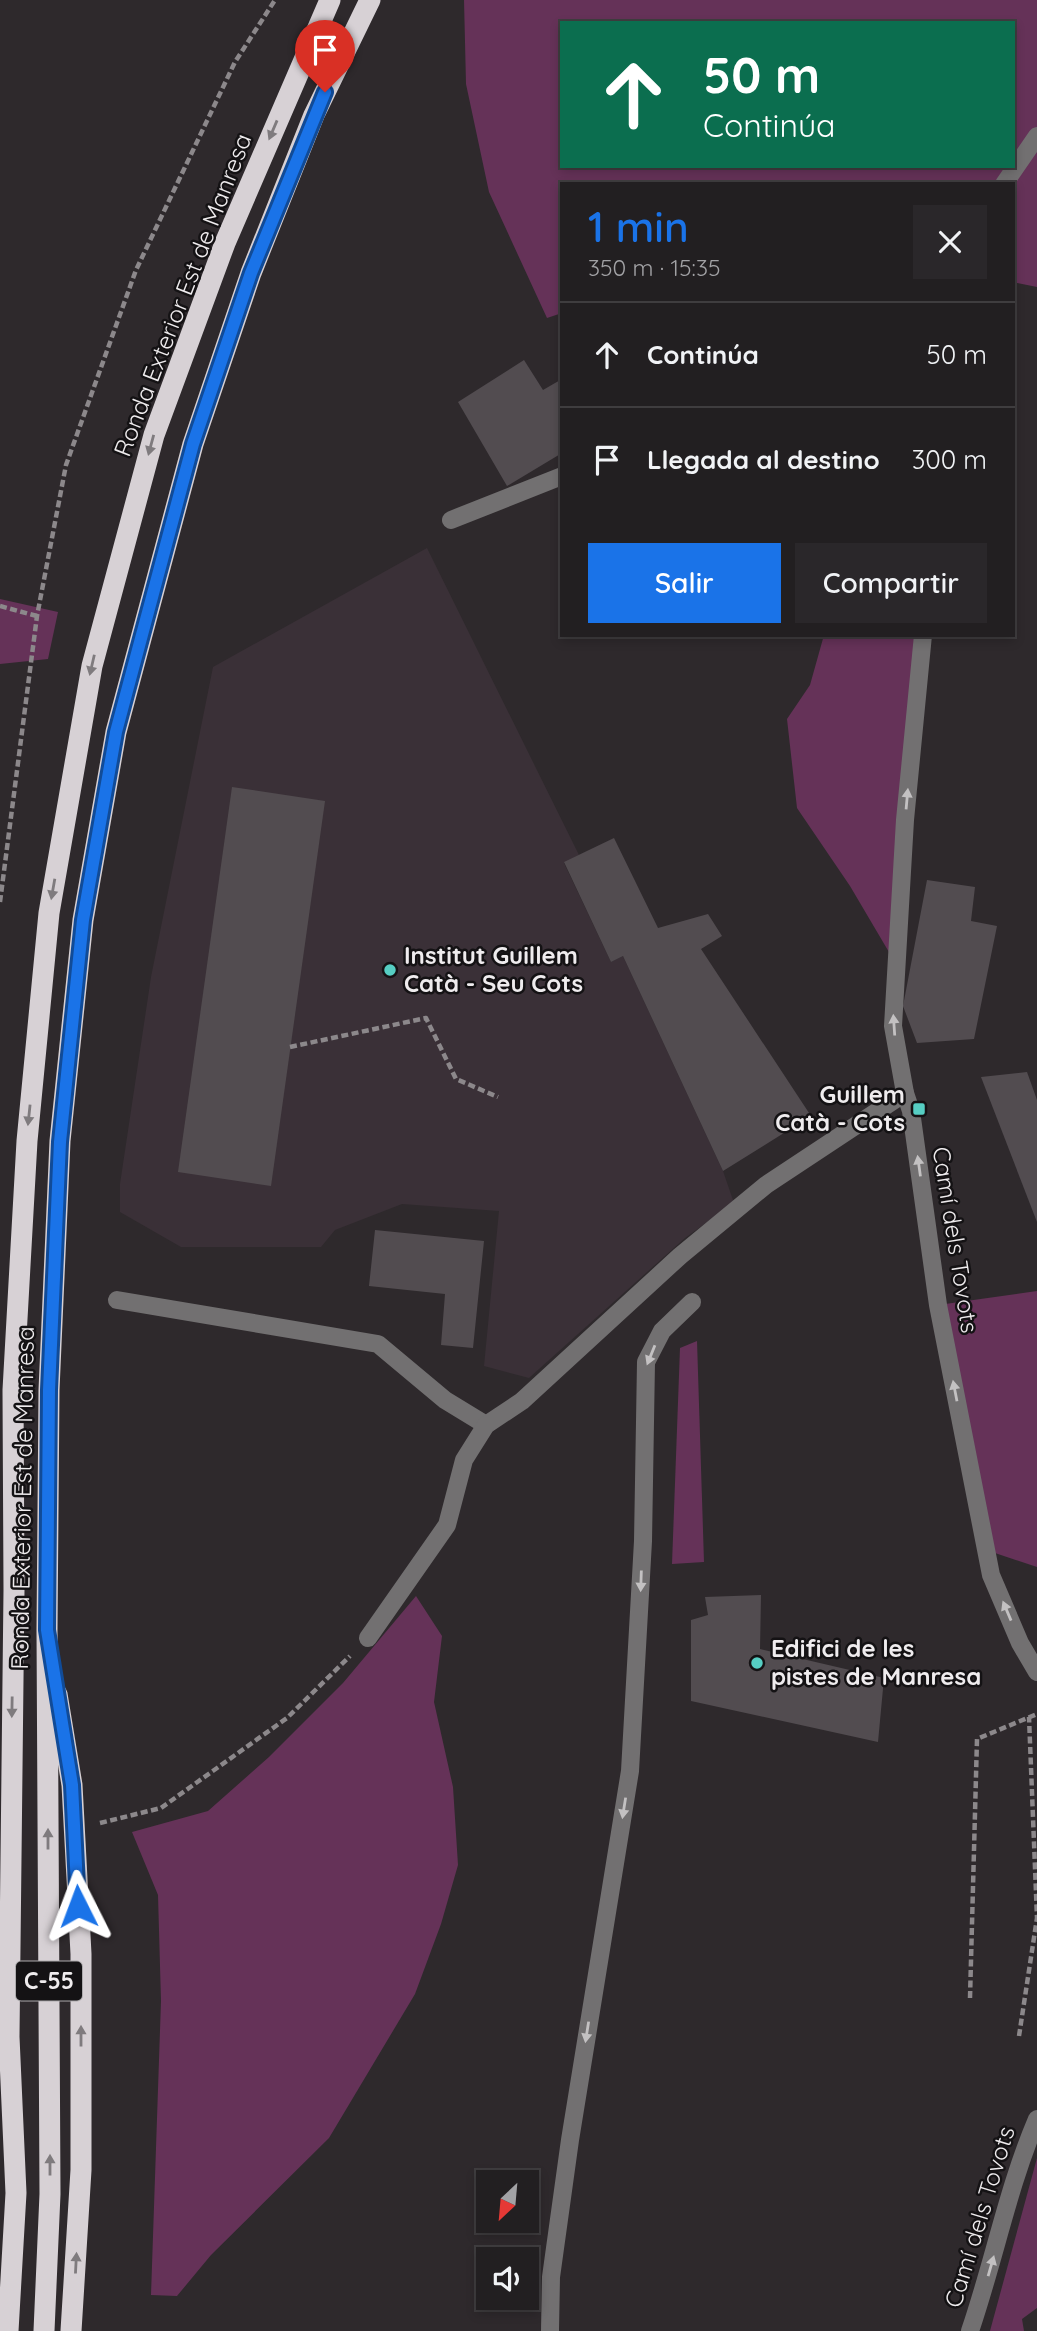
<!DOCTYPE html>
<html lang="es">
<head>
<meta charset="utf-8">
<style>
	:root { --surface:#221f21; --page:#2a272a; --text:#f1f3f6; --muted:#a2a2a5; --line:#3f3d3f; --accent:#1a73e8 }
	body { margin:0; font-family:Quicksand,sans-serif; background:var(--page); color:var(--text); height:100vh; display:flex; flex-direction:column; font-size:26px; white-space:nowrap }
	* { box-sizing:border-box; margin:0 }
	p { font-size:23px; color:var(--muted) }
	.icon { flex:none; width:38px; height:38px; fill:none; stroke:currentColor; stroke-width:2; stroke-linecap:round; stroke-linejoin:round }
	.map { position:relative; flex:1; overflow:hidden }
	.side { position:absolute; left:560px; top:182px; width:455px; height:455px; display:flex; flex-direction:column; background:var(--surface); border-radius:0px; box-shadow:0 4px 10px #0003,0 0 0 2px var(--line) }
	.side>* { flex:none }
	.guide { position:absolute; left:560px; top:21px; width:455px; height:147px; border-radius:0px; box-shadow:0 4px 10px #0003,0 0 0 2px var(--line); background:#0b6e4f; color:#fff; overflow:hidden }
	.needle { width:46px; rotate:206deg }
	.buttons { position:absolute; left:476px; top:2170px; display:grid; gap:14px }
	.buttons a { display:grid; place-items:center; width:63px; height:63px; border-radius:0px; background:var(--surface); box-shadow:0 4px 10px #0003,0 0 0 2px var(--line); font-size:35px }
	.pin { position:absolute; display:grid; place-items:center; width:60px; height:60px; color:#fff; margin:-72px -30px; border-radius:50% 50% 50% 0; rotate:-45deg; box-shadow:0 0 7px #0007 }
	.pin .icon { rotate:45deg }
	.me { position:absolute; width:77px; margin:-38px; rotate:357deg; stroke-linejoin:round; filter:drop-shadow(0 0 5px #0008) }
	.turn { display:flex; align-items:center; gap:24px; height:147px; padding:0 28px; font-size:32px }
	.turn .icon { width:91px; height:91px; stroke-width:2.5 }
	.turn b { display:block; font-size:49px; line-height:60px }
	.round { display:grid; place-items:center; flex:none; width:74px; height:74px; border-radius:0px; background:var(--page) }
	.headline { display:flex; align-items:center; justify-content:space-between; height:119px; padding:0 28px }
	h1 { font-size:42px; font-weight:600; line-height:52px; color:var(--accent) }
	.action { display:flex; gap:14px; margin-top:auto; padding:14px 28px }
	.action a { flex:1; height:80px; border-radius:0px; background:var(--accent); color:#fff; font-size:28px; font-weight:600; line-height:80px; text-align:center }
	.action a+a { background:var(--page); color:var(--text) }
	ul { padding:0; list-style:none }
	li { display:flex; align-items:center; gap:21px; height:105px; padding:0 28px; border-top:2px solid var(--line) }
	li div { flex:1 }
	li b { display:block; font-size:26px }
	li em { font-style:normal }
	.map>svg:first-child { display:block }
</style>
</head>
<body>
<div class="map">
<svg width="1037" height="2331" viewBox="0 0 1037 2331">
	<rect width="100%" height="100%" fill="#2e292c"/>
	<polygon fill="#3a3037" points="427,548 579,855 564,863 611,962 623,956 723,1171 734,1203 685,1238 529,1378 484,1366 499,1211 402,1204 335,1230 321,1247 181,1247 120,1212 120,1184 151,977 213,667"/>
	<g fill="#653258" fill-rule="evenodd">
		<path d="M464 0H1037V287L1013 282V184H562V313L547 318 489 192 466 84ZM562 23H1013V166H562Z"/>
		<polygon points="0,599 58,612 48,659 0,664"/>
		<polygon points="824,635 923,635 896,964 850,886 797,808 787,719 810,685"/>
		<polygon points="1037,1291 1037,1567 986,1550 938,1305"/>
		<polygon points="697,1341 704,1562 672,1564 680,1348"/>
		<polygon points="416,1596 442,1636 434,1702 453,1787 458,1865 441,1924 415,1994 329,2138 211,2255 177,2296 151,2295 161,2001 158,1895 132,1832 208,1811 269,1757 343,1683"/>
		<polygon points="1037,2158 1037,2308 1022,2319 1024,2331 990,2331"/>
	</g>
	<g fill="#524c50">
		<polygon points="524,360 543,390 562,379 562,453 507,486 458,402"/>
		<polygon points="232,787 325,801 271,1186 178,1172"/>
		<polygon points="614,838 658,928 708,914 722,936 701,949 811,1116 723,1171 623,956 611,962 564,862"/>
		<polygon points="927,880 975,887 971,921 997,926 974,1039 917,1043 903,1006"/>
		<polygon points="1027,1072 1037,1100 1037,1222 981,1077"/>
		<polygon points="375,1230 484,1241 473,1348 441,1345 445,1294 369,1286"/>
		<polygon points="761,1595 760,1649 884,1678 878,1742 691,1701 691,1620 708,1615 705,1597"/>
	</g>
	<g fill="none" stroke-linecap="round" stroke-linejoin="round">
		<g stroke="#8c888b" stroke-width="4.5" stroke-dasharray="7 3.5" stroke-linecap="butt">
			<polyline points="0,606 37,616"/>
			<polyline points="0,902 37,616 66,465 136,270 235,62 275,0"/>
			<polyline points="290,1047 426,1018 456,1079 498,1097"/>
			<polyline points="100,1823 161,1808 287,1718 350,1656"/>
			<polyline points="970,1998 977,1739 1037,1714"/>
			<polyline points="1019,2036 1037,1918 1029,1717"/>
		</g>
		<g stroke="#727071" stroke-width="18">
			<polyline points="1004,184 1037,136"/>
			<polyline points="451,520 562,476"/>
			<polyline points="923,635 905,820 893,1026 905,1093 911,1111 938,1305 991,1575 1020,1643 1037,1672"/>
			<polyline points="117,1300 378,1344 445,1400 486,1425"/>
			<polyline points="368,1638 447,1525 464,1460 486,1425 522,1401 680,1256 766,1185 905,1093"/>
			<polyline points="550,2331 551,2277 570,2140 630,1771 643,1541 646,1362 662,1331 692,1302"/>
			<path d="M970 2331C994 2261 1008 2187 1037 2119"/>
		</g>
		<g stroke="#d7d1d5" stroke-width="21">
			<polyline points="57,1694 72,1785 81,1954 81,2170 71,2331"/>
			<polyline points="8,2331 16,2193 9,2037 14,1590 13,1390 27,1141 49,913 92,666 154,435 225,243 330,0"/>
			<polyline points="44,2331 50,2194 47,1630 49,1390 60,1141 83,920 116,732 193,444 251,273 314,115 370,0"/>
		</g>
	</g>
	<defs><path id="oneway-solid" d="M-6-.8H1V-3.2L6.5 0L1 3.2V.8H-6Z" transform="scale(1.75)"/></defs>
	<g fill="#7f7b7e">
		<use href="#oneway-solid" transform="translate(273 130) rotate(113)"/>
		<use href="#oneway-solid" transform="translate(151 445) rotate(105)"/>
		<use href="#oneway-solid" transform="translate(92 665) rotate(103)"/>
		<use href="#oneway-solid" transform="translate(53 889) rotate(100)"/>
		<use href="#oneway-solid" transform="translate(29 1115) rotate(96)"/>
		<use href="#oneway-solid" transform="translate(12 1707) rotate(91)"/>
		<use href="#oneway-solid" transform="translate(48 1839) rotate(-90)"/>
		<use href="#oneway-solid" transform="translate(81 2036) rotate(-90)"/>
		<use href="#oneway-solid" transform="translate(50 2165) rotate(-90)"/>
		<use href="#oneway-solid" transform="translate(76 2263) rotate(-87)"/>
	</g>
	<g fill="#c3c1c2">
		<use href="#oneway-solid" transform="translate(907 799) rotate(-85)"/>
		<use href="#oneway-solid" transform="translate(894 1025) rotate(-94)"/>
		<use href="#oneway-solid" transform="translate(919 1166) rotate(-98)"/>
		<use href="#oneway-solid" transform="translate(651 1355) rotate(112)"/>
		<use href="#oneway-solid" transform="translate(955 1391) rotate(-101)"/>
		<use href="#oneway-solid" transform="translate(641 1581) rotate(92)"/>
		<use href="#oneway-solid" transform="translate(1007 1611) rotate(-113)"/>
		<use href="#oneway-solid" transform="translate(624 1808) rotate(99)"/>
		<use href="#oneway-solid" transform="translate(587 2032) rotate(99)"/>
		<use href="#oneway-solid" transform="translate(991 2266) rotate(-74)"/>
	</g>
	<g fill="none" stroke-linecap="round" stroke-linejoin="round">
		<defs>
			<polyline id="route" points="78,1906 72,1785 47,1630 49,1390 60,1142 83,920 116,732 193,444 251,273 325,92"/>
		</defs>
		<use href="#route" stroke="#114b97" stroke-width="18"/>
		<use href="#route" stroke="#1a73e8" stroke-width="12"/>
	</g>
	<g fill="#56cec3" stroke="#141214" stroke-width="2.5">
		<circle cx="390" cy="970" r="7"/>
		<rect x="912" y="1102" width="14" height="14" rx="3.5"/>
		<circle cx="757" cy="1663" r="7"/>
	</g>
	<g text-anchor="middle" stroke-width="5" stroke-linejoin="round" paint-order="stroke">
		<rect fill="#141214" stroke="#adabad" stroke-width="2" x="16" y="1961.5" width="66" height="39" rx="5"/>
		<g font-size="23" font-weight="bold" fill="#efecee">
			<text x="49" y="1989">C-55</text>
		</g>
		<g font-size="24" fill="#efecee" stroke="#141214">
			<text transform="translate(183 295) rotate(-69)" y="8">Ronda Exterior Est de Manresa</text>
			<text transform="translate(955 1240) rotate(81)" y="8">Camí dels Tovots</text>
			<text transform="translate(23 1498) rotate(-89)" y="8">Ronda Exterior Est de Manresa</text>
			<text transform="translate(980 2217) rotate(-73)" y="8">Camí dels Tovots</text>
		</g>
		<g font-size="24" font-weight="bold" fill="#efecee" stroke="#141214" text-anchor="start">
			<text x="404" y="964">Institut Guillem<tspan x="404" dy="28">Catà - Seu Cots</tspan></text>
			<text x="905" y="1103" text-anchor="end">Guillem<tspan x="905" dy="28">Catà - Cots</tspan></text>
			<text x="771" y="1657">Edifici de les<tspan x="771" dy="28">pistes de Manresa</tspan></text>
		</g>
	</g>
</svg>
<div class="buttons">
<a><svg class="needle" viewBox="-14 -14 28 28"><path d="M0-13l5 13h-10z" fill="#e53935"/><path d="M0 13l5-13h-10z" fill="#a2a2a5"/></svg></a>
<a><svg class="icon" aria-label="sound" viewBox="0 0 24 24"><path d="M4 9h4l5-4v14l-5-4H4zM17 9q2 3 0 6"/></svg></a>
</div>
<div class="pin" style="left:325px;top:92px;background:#d93025"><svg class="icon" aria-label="arrive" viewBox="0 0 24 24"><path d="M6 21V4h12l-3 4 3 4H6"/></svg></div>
<svg class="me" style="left:78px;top:1906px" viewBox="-20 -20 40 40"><path d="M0-17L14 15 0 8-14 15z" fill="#1a73e8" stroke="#fff" stroke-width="4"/></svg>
<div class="guide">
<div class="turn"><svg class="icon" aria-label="ahead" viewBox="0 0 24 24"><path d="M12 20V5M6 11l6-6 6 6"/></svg><div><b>50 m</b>Continúa</div></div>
</div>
<section class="side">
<div class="headline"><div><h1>1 min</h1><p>350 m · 15:35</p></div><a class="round"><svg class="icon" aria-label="close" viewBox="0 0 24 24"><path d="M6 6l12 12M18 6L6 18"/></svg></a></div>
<ul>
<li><svg class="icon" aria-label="ahead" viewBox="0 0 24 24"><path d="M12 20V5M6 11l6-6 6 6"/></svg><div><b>Continúa</b></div><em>50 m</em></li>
<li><svg class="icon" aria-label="arrive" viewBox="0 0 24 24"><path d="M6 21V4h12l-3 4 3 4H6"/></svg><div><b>Llegada al destino</b></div><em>300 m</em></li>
</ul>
<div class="action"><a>Salir</a><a>Compartir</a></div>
</section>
</div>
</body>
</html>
